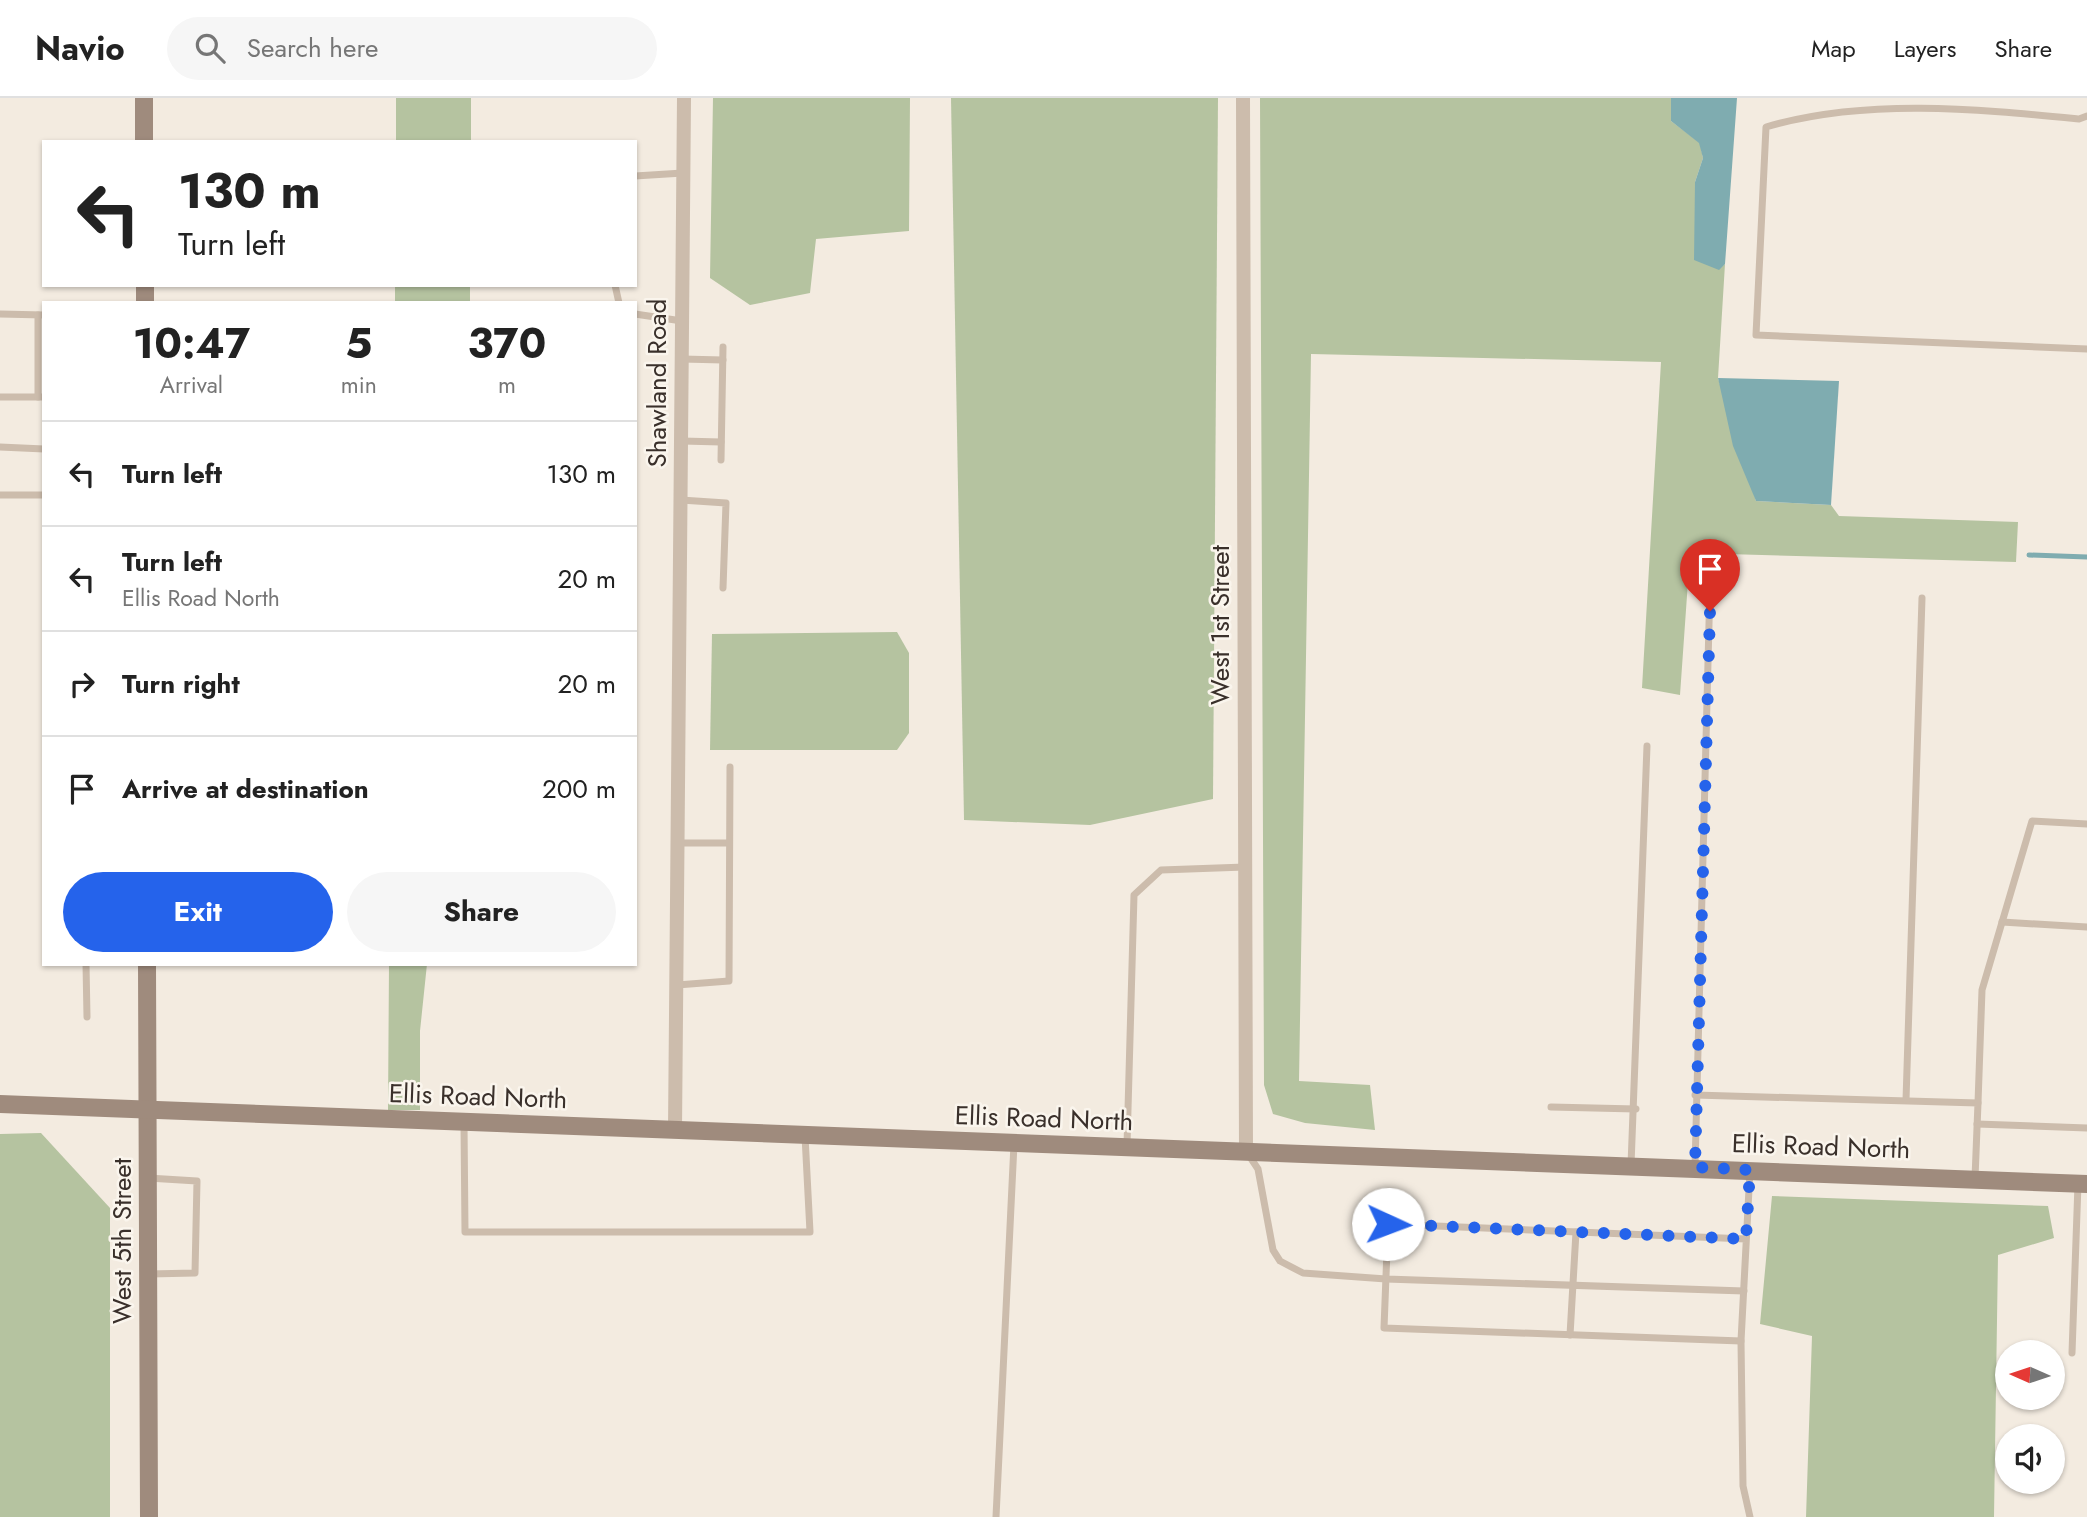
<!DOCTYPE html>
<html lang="en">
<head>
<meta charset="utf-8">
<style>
	:root { --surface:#fff; --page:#f6f6f6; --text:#222; --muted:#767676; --line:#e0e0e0; --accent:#2563eb }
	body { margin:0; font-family:Jost,sans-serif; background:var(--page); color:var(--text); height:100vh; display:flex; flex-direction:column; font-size:26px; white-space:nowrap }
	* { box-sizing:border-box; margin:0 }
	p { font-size:23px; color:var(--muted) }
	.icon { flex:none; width:38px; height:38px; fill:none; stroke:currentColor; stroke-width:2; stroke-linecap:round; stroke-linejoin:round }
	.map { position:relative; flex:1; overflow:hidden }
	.drawer { position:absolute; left:42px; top:203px; width:595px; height:665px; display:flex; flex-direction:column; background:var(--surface); border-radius:0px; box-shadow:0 2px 5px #0004 }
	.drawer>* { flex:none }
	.banner { position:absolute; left:42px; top:42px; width:595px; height:147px; border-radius:0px; box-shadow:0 2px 5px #0004; background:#fff; color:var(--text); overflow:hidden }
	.needle { width:46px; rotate:273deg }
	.fabs { position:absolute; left:1995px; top:1242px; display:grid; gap:14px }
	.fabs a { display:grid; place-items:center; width:70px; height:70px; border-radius:50%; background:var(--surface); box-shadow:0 2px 5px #0004; font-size:35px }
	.pin { position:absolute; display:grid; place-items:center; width:60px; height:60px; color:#fff; margin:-72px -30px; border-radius:50% 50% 50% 0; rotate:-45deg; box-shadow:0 0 7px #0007 }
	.pin .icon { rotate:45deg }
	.me { position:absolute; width:77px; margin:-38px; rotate:92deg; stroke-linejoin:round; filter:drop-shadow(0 0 5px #0008) }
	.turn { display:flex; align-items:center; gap:24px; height:147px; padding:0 21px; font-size:32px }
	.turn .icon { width:91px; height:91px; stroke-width:2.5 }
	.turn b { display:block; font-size:49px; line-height:60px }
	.eta { display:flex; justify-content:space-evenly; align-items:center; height:119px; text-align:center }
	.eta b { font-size:42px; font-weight:700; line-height:49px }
	.primary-button { display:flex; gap:14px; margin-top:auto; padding:14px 21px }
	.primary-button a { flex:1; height:80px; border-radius:42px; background:var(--accent); color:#fff; font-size:28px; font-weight:700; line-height:80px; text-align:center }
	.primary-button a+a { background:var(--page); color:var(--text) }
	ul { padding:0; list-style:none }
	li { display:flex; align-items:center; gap:21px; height:105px; padding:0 21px; border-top:2px solid var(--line) }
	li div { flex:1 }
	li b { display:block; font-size:26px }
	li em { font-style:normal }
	header { display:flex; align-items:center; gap:42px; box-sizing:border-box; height:98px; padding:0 35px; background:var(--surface); border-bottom:2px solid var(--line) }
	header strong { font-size:33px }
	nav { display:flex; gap:38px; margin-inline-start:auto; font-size:24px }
	.search { width:490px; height:63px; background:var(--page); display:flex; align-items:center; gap:18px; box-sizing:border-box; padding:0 24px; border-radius:38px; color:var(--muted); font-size:26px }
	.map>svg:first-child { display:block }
</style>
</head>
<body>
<header>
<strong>Navio</strong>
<div class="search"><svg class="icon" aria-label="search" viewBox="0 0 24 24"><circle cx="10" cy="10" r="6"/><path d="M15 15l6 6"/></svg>Search here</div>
<nav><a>Map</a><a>Layers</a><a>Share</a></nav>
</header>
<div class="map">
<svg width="2087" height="1419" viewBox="0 0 2087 1419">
	<rect width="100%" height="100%" fill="#f3ebe0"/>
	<g fill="#b5c3a0">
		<rect x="396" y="0" width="75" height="44"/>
		<polygon points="713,0 910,0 909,133 816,141 810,195 750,207 710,180"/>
		<polygon points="951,0 1218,0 1213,701 1090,727 964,722"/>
		<polygon points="1260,0 1671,0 1671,23 1700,45 1703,60 1695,84 1719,171 1725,166 1718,280 1756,403 1831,407 1839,418 2018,424 2016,464 1690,455 1680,597 1642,590 1661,264 1311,256 1299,983 1370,987 1375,1032 1305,1025 1273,1016 1264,987"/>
		<rect x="395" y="187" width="75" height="18"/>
		<polygon points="897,534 909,555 909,635 897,652 710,652 712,536"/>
		<polygon points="389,866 427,866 420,933 420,1012 388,1012"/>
		<polygon points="41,1035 110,1110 110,1419 0,1419 0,1036"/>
		<polygon points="1772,1098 2048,1108 2054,1140 1998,1157 1994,1419 1806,1419 1812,1238 1760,1226"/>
	</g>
	<g fill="#7facb0">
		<polygon points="1671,0 1737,0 1725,166 1719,172 1694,162 1695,84 1703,60 1699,45 1671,23"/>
		<polygon points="1718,280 1839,283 1831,407 1756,403 1733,348"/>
	</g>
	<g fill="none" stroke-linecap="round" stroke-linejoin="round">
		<polyline stroke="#7facb0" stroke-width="5" points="2029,457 2087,459"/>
		<g stroke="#ccbcac" stroke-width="7">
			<path d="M2087 18 2079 21C1976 11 1866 0 1766 29L1756 237 2087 251"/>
			<polyline points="635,78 683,75"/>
			<polyline points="615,187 619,205"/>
			<polyline points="0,216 44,217"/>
			<polyline points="635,216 682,223"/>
			<polyline points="682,261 723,262"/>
			<polyline points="0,299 44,299"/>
			<polyline points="38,299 38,217"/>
			<polyline points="682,343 721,344"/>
			<polyline points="0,349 44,351"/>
			<polyline points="721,362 723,249"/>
			<polyline points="0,397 44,397"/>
			<polyline points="681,402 726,405 723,490"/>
			<polyline points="678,745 729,745"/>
			<polyline points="2002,824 2087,829"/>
			<polyline points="86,866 87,919"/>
			<polyline points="677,887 729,883 730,669"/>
			<polyline points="1695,997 1978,1005 1975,1080"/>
			<polyline points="1906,1002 1922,500"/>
			<polyline points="1978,1005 1982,892 2032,723 2087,726"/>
			<polyline points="1551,1009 1636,1011"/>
			<polyline points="464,1025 465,1134 810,1134 805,1038"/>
			<polyline points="1977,1026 2087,1030"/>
			<polyline points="1127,1047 1134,797 1161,772 1245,769"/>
			<polyline points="1248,1056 1258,1071 1273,1152 1280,1163 1303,1175 1386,1181 1744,1193"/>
			<polyline points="1631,1067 1647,648"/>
			<polyline points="1695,1069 1710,487"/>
			<polyline points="148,1080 197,1083 195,1175 149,1176"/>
			<polyline points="1746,1141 1388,1126 1384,1230 1741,1243 1750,1072"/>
			<polyline points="1570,1237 1576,1134"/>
			<polyline points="1741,1243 1743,1388 1750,1419"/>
			<polyline points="2072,1255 2078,1086"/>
			<polyline points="996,1419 1014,1046"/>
		</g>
		<g stroke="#ccbcac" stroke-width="14">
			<polyline points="1243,0 1246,1053"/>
			<polyline points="675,1032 684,0"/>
		</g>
		<g stroke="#9f8b7d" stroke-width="18">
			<polyline points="144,0 144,44"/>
			<polyline points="145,187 145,205"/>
			<polyline points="147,866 149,1419"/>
			<polyline points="0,1006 2087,1086"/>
		</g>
	</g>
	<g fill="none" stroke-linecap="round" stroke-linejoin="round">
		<polyline stroke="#2563eb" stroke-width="12" stroke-dasharray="0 21.6" points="1388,1126 1746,1141 1750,1072 1695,1069 1710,513"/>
	</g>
	<g text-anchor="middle" stroke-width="5" stroke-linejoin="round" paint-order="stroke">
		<g font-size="26" fill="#3a302b" stroke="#faf5ed">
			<text transform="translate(657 285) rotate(-90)" y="9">Shawland Road</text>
			<text transform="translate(1220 527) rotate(-90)" y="9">West 1st Street</text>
			<text transform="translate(478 998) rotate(2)" y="9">Ellis Road North</text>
			<text transform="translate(1044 1020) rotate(2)" y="9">Ellis Road North</text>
			<text transform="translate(1821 1048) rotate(2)" y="9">Ellis Road North</text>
			<text transform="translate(122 1143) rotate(-90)" y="9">West 5th Street</text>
		</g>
	</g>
</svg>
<div class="fabs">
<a><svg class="needle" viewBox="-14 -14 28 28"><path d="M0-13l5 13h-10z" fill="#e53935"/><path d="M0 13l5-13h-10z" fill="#767676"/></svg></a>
<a><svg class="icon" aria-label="sound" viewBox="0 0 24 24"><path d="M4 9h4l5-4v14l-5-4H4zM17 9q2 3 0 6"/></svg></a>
</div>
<div class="pin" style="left:1710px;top:513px;background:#d93025"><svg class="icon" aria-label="arrive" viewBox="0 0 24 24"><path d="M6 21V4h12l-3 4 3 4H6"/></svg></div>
<svg class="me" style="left:1388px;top:1126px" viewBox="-20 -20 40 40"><circle r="19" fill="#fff"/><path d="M0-13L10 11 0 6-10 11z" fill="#2563eb"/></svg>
<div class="banner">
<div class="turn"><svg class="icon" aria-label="left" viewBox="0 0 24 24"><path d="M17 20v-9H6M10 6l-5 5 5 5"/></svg><div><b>130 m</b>Turn left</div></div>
</div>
<section class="drawer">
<div class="eta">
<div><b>10:47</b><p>Arrival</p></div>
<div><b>5</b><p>min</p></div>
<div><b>370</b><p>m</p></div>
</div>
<ul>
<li><svg class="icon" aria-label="left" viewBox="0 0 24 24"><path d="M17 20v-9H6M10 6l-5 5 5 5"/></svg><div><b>Turn left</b></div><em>130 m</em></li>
<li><svg class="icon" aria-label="left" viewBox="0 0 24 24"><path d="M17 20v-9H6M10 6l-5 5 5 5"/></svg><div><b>Turn left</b><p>Ellis Road North</p></div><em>20 m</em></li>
<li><svg class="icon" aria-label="right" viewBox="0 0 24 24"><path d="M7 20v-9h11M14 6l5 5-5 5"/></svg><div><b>Turn right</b></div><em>20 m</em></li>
<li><svg class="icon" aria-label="arrive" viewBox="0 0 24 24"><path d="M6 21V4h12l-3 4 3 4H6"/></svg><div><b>Arrive at destination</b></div><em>200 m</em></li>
</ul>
<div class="primary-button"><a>Exit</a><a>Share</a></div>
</section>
</div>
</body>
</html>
